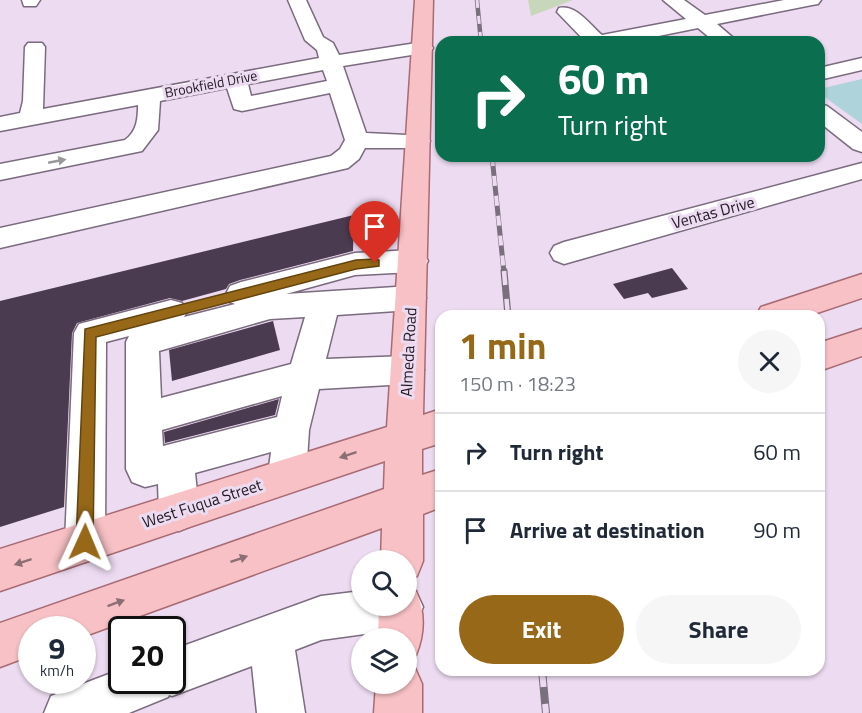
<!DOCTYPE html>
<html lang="en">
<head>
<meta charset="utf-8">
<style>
	:root { --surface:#fff; --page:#f6f6f7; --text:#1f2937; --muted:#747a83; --line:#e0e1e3; --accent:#966817 }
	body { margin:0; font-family:"Titillium Web",sans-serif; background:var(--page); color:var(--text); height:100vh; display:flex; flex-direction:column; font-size:22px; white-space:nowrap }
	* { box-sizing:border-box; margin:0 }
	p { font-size:20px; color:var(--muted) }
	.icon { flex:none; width:33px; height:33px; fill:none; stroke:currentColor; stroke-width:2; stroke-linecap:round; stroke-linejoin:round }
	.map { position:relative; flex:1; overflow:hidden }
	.panel { position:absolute; left:435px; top:310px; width:390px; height:366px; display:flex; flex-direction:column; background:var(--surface); border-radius:18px; box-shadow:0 2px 4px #0004 }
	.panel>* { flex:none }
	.banner { position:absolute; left:435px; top:36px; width:390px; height:126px; border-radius:18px; box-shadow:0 2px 4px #0004; background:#0b6e4f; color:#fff; overflow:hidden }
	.tools { position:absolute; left:351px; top:550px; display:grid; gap:12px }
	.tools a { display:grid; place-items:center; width:66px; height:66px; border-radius:50%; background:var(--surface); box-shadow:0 2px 4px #0004; font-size:30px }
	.speed { position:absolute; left:18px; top:616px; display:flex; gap:12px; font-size:30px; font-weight:700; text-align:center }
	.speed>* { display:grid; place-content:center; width:78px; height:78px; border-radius:50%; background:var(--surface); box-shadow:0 2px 4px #0004; line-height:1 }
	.speed small { font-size:15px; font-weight:400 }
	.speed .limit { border:3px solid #111; border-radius:9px; background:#fff; color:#111 }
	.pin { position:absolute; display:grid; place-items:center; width:51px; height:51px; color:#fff; margin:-62px -26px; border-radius:50% 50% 50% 0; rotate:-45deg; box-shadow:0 0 6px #0007 }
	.pin .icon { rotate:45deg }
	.me { position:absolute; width:66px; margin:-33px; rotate:1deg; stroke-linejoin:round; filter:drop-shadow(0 0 4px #0008) }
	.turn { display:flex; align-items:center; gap:21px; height:126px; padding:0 24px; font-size:27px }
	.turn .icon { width:78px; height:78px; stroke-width:2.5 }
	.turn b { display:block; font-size:42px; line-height:51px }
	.round { display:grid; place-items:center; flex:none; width:63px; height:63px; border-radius:32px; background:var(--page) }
	.headline { display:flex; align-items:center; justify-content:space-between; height:102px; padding:0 24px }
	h1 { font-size:36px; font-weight:700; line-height:45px; color:var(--accent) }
	.primary-button { display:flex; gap:12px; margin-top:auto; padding:12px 24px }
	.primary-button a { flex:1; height:69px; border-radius:36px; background:var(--accent); color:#fff; font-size:24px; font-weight:700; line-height:69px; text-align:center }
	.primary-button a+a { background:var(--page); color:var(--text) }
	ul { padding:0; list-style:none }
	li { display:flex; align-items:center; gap:18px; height:78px; padding:0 24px; border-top:2px solid var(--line) }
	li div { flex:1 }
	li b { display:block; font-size:22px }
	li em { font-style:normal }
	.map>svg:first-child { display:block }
</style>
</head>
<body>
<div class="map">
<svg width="862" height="713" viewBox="0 0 862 713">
	<rect width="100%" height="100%" fill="#eddbf1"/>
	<polygon fill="#c8d6bb" points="528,0 573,0 531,16"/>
	<polygon fill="#aed3db" points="862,79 862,124 819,93 819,89"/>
	<g fill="#4b3b50">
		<polygon points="354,215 353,251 240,280 229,284 226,289 182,301 170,298 77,323 72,333 64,507 0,527 0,301"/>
		<polygon points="672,268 688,289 652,298 648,293 624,299 613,284"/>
		<polygon points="273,321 280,350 172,381 169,350"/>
		<polygon points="279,399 275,415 165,443 164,432"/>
	</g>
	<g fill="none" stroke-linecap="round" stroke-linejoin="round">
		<defs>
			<g id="minor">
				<polygon points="22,0 40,0 36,6 24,6"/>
				<path d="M288 0H306L323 37 333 43 339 55 423 42 430 44 433 48 430 52 343 66 366 133 427 136 430 141 427 146 418 148H365L359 159 348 168 0 248V228L331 156 340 149 345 140 330 93 242 111 234 109 227 88 160 101 158 130 142 151 0 180V164L125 140C137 131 138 119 138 105L0 131V117L20 113 23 101 25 47 28 43H42L45 47 43 109 319 58 317 50 305 40ZM323 70 327 81 251 96 248 84Z"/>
				<path d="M663 0H684L705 15 784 0H821L818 4 812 5 717 24 738 42H715L698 28 629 42H586L557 12 559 8C576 4 590 25 602 35L686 19Z"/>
				<polygon points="862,58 862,70 819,80 819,68"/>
				<polygon points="819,104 827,106 862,132 862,152 853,149 819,122"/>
				<polygon points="862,163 862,179 564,264 554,260 550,253 554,246 564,242"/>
				<path d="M413 250 423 253 428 261 423 269 413 272 355 275 286 294 411 286 422 290 426 298 422 306 411 310 337 315 326 359 407 356 419 360 424 370 419 380 407 384 319 389 309 430 306 475 300 488 287 493 274 488 268 475 271 452 195 473 199 511 193 525 179 531 165 525 159 511 158 484 145 487 132 482 126 469V342L129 336 106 342 105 542 99 556 85 562 71 556 65 542 74 333 79 324 171 300 182 303 187 312 184 317 235 304 230 302 226 294 230 286 241 282 355 253ZM305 317 291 364 161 398 159 351 270 319ZM282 396 277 417 163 446 162 430Z"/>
				<polygon points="406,588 416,592 423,607 416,622 401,629 321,640 295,650 305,713 257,713 252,666 172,696 169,695 168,697 129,713 44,713 51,696 122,669 122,681 172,681 172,650 321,596 362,591 362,606 406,606"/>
			</g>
			<g id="major">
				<polygon points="415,0 433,0 423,415 441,409 441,443 422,449 422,475 441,469 441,507 423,514 423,561 417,576 406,580 406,561 381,561 382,528 82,637 82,630 32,630 32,655 0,667 0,623 384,489 385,461 0,591 0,549 387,427"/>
				<polygon points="862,274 862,298 808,316 756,316 761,307"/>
				<polygon points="862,329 862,356 819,371 819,343"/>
				<path d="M406 587 416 591C425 612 425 633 416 655L406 659V639H378L379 606H406Z"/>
				<polygon points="406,664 415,668 422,684 422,713 374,713 376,684 406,684"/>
			</g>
		</defs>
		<use href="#minor" stroke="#7a6b7e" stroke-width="3"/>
		<use href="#major" stroke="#a86b73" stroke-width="3"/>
		<use href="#minor" fill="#fff" fill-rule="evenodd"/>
		<use href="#major" fill="#f7c1c5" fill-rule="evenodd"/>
		<defs>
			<polyline id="rail-far3" points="477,0 481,42"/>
			<polyline id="rail-far2" points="492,156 504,273"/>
			<polyline id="rail-far1" points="504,271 508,316"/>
			<polyline id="rail" points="542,670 546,713"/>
		</defs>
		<use href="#rail-far3" stroke="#7a6f7d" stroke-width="4.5"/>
		<use href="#rail-far2" stroke="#7a6f7d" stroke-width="5"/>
		<use href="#rail-far1" stroke="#7a6f7d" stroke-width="7"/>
		<use href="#rail" stroke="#7a6f7d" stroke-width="8"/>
		<use href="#rail-far3" stroke="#eddbf1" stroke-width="3" stroke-dasharray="8" stroke-linecap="butt"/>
		<use href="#rail-far2" stroke="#eddbf1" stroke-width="4" stroke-dasharray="10" stroke-linecap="butt"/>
		<use href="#rail-far1" stroke="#eddbf1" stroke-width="4.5" stroke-dasharray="14" stroke-linecap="butt"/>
		<use href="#rail" stroke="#eddbf1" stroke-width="6" stroke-dasharray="17" stroke-linecap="butt"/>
	</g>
	<defs><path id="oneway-solid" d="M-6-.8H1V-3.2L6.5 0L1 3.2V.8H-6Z" transform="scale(1.5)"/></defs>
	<use fill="#9b989c" href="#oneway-solid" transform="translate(57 161) rotate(-11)"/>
	<g fill="#8c6e74">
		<use href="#oneway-solid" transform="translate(348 455) rotate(162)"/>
		<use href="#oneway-solid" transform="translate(239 559) rotate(-19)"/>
		<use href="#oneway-solid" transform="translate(23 562) rotate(162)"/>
		<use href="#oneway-solid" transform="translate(116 603) rotate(-20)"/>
	</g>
	<polygon fill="#966817" stroke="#62440f" stroke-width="1.5" points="375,259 379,260 379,266 356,269 96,337 93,542 91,548 85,550 79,548 76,542 85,329 356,260"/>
	<g text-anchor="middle" stroke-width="6" stroke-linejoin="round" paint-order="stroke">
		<g font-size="14" fill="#201a22" stroke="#eddbf1">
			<text transform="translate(211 84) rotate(-11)" y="5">Brookfield Drive</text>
		</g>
		<g font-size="16" fill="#201a22" stroke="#eddbf1">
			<text transform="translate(713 212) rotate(-15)" y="6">Ventas Drive</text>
			<text transform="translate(408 352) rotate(-87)" y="6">Almeda Road</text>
			<text transform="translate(202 503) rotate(-18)" y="6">West Fuqua Street</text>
		</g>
	</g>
</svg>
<div class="tools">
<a><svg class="icon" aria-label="search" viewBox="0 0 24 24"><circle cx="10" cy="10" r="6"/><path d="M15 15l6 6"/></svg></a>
<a><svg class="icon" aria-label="layers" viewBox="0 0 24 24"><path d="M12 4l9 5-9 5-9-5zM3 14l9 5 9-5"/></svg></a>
</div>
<div class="speed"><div>9<small>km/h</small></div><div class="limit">20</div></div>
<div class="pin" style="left:375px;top:263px;background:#d93025"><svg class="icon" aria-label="arrive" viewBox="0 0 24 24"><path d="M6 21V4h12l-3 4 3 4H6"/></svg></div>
<svg class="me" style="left:85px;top:542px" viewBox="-20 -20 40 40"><path d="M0-17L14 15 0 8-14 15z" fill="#966817" stroke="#fff" stroke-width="4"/></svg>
<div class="banner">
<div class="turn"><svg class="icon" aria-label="right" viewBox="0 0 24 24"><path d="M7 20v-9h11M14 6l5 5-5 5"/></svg><div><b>60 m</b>Turn right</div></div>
</div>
<section class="panel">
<div class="headline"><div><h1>1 min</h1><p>150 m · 18:23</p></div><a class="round"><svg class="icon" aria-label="close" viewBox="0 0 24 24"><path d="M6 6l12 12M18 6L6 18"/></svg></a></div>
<ul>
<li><svg class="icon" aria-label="right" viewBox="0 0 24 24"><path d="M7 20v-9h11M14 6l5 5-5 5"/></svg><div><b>Turn right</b></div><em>60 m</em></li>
<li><svg class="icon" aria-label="arrive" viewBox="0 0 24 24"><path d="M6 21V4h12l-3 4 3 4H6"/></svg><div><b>Arrive at destination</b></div><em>90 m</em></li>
</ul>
<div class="primary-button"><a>Exit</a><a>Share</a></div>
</section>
</div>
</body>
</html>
